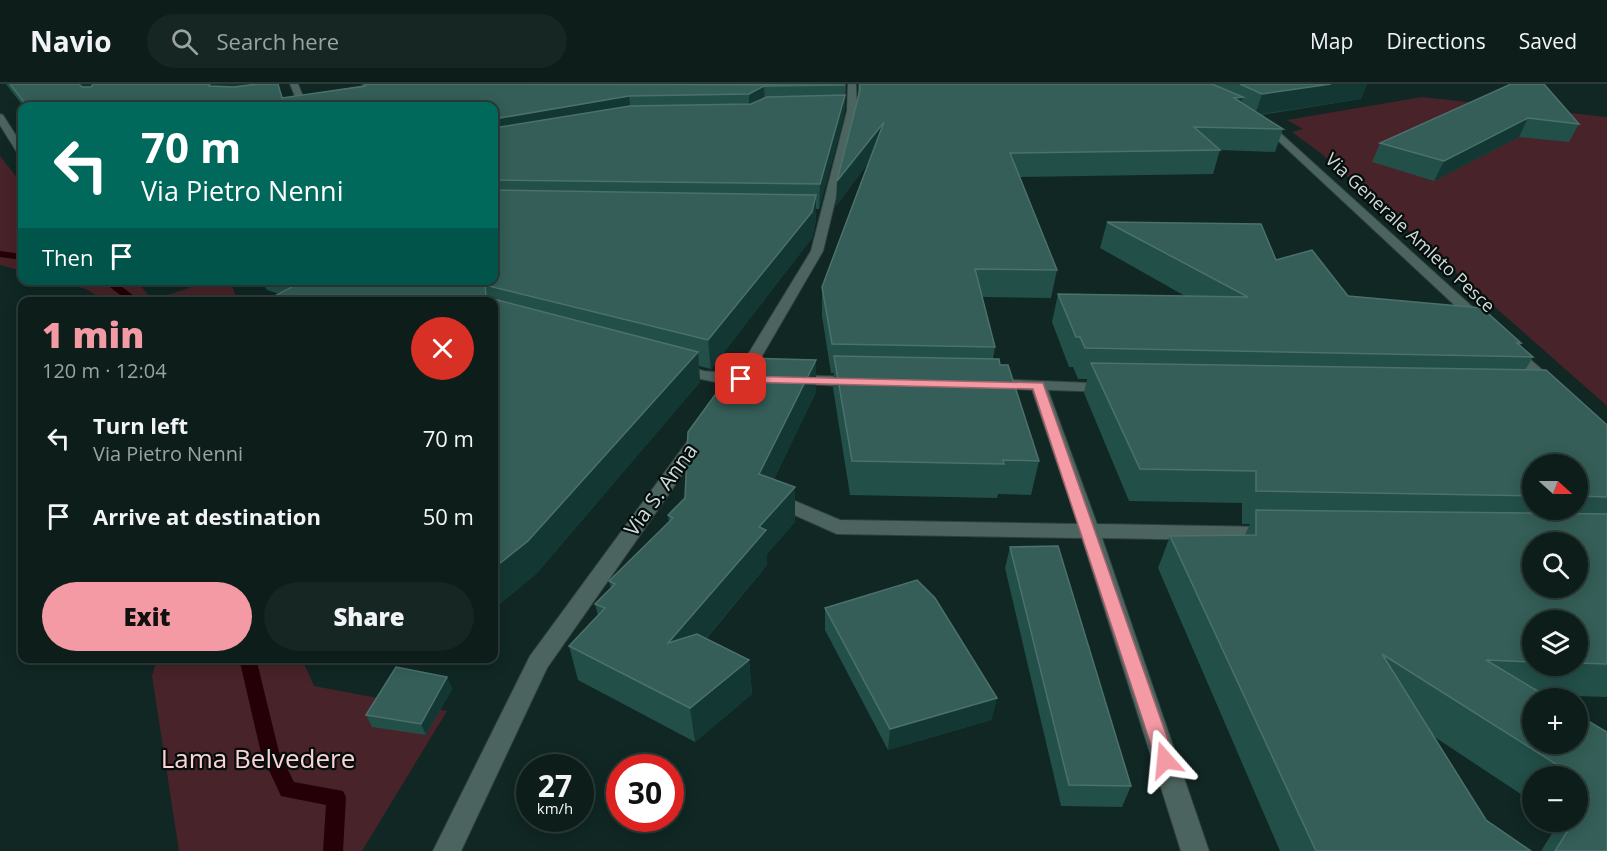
<!DOCTYPE html>
<html lang="en">
<head>
<meta charset="utf-8">
<style>
	:root { --surface:#0c1d1a; --page:#152623; --text:#f1f3f6; --muted:#9aa2a2; --line:#2c3b39; --accent:#f49aa5 }
	body { margin:0; font-family:"Open Sans",sans-serif; background:var(--page); color:var(--text); height:100vh; display:flex; flex-direction:column; font-size:22px; white-space:nowrap }
	* { box-sizing:border-box; margin:0 }
	p { font-size:20px; color:var(--muted) }
	.icon { flex:none; width:33px; height:33px; fill:none; stroke:currentColor; stroke-width:2; stroke-linecap:round; stroke-linejoin:round }
	.map { position:relative; flex:1; overflow:hidden }
	.sheet { position:absolute; left:18px; top:213px; width:480px; height:366px; display:flex; flex-direction:column; background:var(--surface); border-radius:12px; box-shadow:0 3px 15px #0003,0 0 0 2px var(--line) }
	.sheet>* { flex:none }
	.banner { position:absolute; left:18px; top:18px; width:480px; height:183px; border-radius:12px; box-shadow:0 3px 15px #0003,0 0 0 2px var(--line); background:#00695c; color:#fff; overflow:hidden }
	.needle { width:39px; rotate:111deg }
	.tools { position:absolute; left:1522px; top:370px; display:grid; gap:12px }
	.tools a { display:grid; place-items:center; width:66px; height:66px; border-radius:50%; background:var(--surface); box-shadow:0 3px 15px #0003,0 0 0 2px var(--line); font-size:30px }
	.speed { position:absolute; left:516px; top:670px; display:flex; gap:12px; font-size:30px; font-weight:700; text-align:center }
	.speed>* { display:grid; place-content:center; width:78px; height:78px; border-radius:50%; background:var(--surface); box-shadow:0 3px 15px #0003,0 0 0 2px var(--line); line-height:1 }
	.speed small { font-size:15px; font-weight:400 }
	.speed .limit { border:9px solid #d22; background:#fff; color:#111 }
	.pin { position:absolute; display:grid; place-items:center; width:51px; height:51px; color:#fff; margin:-26px; border-radius:12px; box-shadow:0 3px 9px #0006 }
	.me { position:absolute; width:66px; margin:-33px; rotate:342deg; stroke-linejoin:round; filter:drop-shadow(0 0 4px #0008) }
	.turn { display:flex; align-items:center; gap:21px; height:126px; padding:0 24px; font-size:27px }
	.turn .icon { width:78px; height:78px; stroke-width:2.5 }
	.turn b { display:block; font-size:42px; line-height:51px }
	.then { display:flex; align-items:center; height:57px; padding:0 24px; background:#0003; gap:12px; font-size:22px }
	.round { display:grid; place-items:center; flex:none; width:63px; height:63px; border-radius:32px; background:var(--page) }
	.headline { display:flex; align-items:center; justify-content:space-between; height:102px; padding:0 24px }
	h1 { font-size:36px; font-weight:800; line-height:45px; color:var(--accent) }
	.cta { display:flex; gap:12px; margin-top:auto; padding:12px 24px }
	.cta a { flex:1; height:69px; border-radius:36px; background:var(--accent); color:#111; font-size:24px; font-weight:800; line-height:69px; text-align:center }
	.cta a+a { background:var(--page); color:var(--text) }
	ul { padding:0; list-style:none }
	li { display:flex; align-items:center; gap:18px; height:78px; padding:0 24px }
	li div { flex:1 }
	li b { display:block; font-size:22px }
	li em { font-style:normal }
	header { display:flex; align-items:center; gap:36px; box-sizing:border-box; height:84px; padding:0 30px; background:var(--surface); border-bottom:2px solid var(--line) }
	header strong { font-size:28px }
	nav { display:flex; gap:33px; margin-inline-start:auto; font-size:21px }
	.search { width:420px; height:54px; background:var(--page); display:flex; align-items:center; gap:15px; box-sizing:border-box; padding:0 21px; border-radius:33px; color:var(--muted); font-size:22px }
	.map>svg:first-child { display:block }
</style>
</head>
<body>
<header>
<strong>Navio</strong>
<div class="search"><svg class="icon" aria-label="search" viewBox="0 0 24 24"><circle cx="10" cy="10" r="6"/><path d="M15 15l6 6"/></svg>Search here</div>
<nav><a>Map</a><a>Directions</a><a>Saved</a></nav>
</header>
<div class="map">
<svg width="1607" height="767" viewBox="0 0 1607 767">
	<rect width="100%" height="100%" fill="#102723"/>
	<g fill="#482329">
		<polygon points="1422,13 1607,33 1607,322 1323,71 1292,48 1303,45 1287,36"/>
		<polygon points="0,72 22,100 22,187 0,181"/>
		<polygon points="56,197 137,197 152,216 210,197 231,197 237,217 106,217 86,205"/>
		<polygon points="157,575 302,575 314,602 447,627 362,767 179,767 152,592"/>
	</g>
	<g fill="none" stroke-linecap="round" stroke-linejoin="round">
		<g fill="#250007" fill-rule="evenodd">
			<polygon points="0,167 22,170 22,176 0,173"/>
			<polygon points="101,196 113,196 142,218 129,218"/>
			<polygon points="239,574 256,574 279,668 294,698 343,707 346,713 343,767 323,767 326,721 281,712 261,669"/>
		</g>
		<defs>
			<g id="street">
				<polygon points="290,0 298,0 307,22 299,22"/>
				<path d="M848 0H856L857 27 823 167 751 291 758 293 760 296C749 309 687 292 670 287L668 284 670 281 676 279 704 287 736 290 811 167 847 27Z"/>
				<polygon points="0,30 3,31 22,61 22,71 18,70 0,41"/>
				<polygon points="792,291 857,293 865,298 857,303 786,299 784,296 786,293"/>
				<polygon points="990,295 1115,300 1117,303 1115,306 1109,308 1048,306 1097,440 1269,443 1276,445 1279,450 1276,455 1269,457 1102,454 1209,767 1181,767 1082,454 837,450 781,425 779,420 781,415 788,414 840,436 1078,440 1032,306 984,303 982,300 984,297"/>
				<polygon points="701,346 707,347 710,351 547,584 461,767 433,767 530,572 695,347"/>
			</g>
			<g id="secondary">
				<polygon points="1259,37 1277,46 1487,236 1489,239 1487,242 1477,242 1271,50 1256,42 1256,38"/>
				<polygon points="1509,259 1514,261 1557,299 1559,302 1557,305 1545,305 1504,267 1501,264"/>
			</g>
		</defs>
		<use href="#street" stroke="#31403d" stroke-width="2"/>
		<use href="#secondary" stroke="#31403d" stroke-width="2"/>
		<use href="#street" fill="#4c645f" fill-rule="evenodd"/>
		<use href="#secondary" fill="#4c645f" fill-rule="evenodd"/>
	</g>
	<g fill="#224f48" fill-rule="evenodd">
		<polygon points="6,0 278,0 283,14 362,2 361,0 846,0 844,32 819,125 816,125 816,136 812,154 711,285 699,282 700,298 537,489 495,524 494,523 494,218 273,218 271,214 279,210 267,206 261,196 494,196 494,22 23,22"/>
		<polygon points="858,0 1367,0 1361,15 1261,31 1283,45 1275,68 1220,66 1213,90 1020,93 1057,186 1051,214 982,213 995,263 993,275 1000,281 1039,377 1031,411 998,410 997,414 850,411 833,304 834,289 831,289 822,232 822,203 868,79 836,122 858,13"/>
		<polygon points="1511,0 1579,40 1569,58 1519,53 1434,97 1372,78 1380,59"/>
		<path d="M1107 138 1276 176 1348 212 1521 259 1520 262 1533 273 1525 286 1607 341V613L1545 611 1578 660 1607 767H1541L1556 743 1549 738H1578V693H1533V718L1433 652 1486 736 1531 767H1280L1158 484 1170 452 1245 451 1250 440H1242V419L1129 417 1084 309 1087 295H1078L1073 283H1069L1052 238 1058 210 1185 212 1100 164ZM1533 381H1578V426H1533ZM1533 537H1578V582H1533Z"/>
		<polygon points="816,308 774,395 795,438 767,470 767,481 706,555 749,576 752,610 695,658 578,596 569,562 598,531 595,520 611,504 609,497 669,438 668,431 685,414"/>
		<polygon points="1010,463 1131,702 1122,723 1061,722 1005,484"/>
		<polygon points="825,524 997,614 991,636 888,666 825,546"/>
		<polygon points="447,593 452,605 426,651 372,643 366,631"/>
	</g>
	<g fill="#133833">
		<polygon points="77,0 94,0 86,19"/>
		<polygon points="210,0 278,0 286,22 209,2"/>
		<polygon points="1331,0 1367,0 1361,15 1255,31 1262,10"/>
		<polygon points="764,2 765,24 749,32 749,10"/>
		<polygon points="845,11 844,32 819,125 820,100"/>
		<polygon points="629,12 632,34 494,58 494,35"/>
		<polygon points="1243,13 1236,34 1234,14"/>
		<polygon points="1528,34 1519,53 1434,97 1444,77"/>
		<polygon points="884,38 882,61 836,122 837,97"/>
		<polygon points="816,111 816,136 812,154 711,285 708,256"/>
		<polygon points="698,268 700,298 537,489 495,524 494,520 494,484"/>
		<polygon points="816,276 816,308 760,424 759,390"/>
		<polygon points="795,403 795,438 767,470 767,481 673,594 668,559 759,443"/>
		<polygon points="749,576 752,610 695,658 690,624"/>
		<polygon points="447,593 452,605 426,651 421,640"/>
		<polygon points="997,614 991,636 888,666 890,645"/>
	</g>
	<g fill="#345e57" stroke="#4c716c" stroke-width="1.5" fill-rule="evenodd">
		<polygon points="10,0 79,0 82,3 91,3 93,0 210,0 209,2 234,3 257,0 278,0 282,14 365,2 365,0 845,1 764,2 749,10 629,12 494,35 494,22 27,22"/>
		<polygon points="860,0 1212,0 1243,13 1234,14 1283,45 1194,43 1220,66 1010,69 1057,186 975,185 995,263 832,260 822,203 884,38 837,97 860,6"/>
		<polygon points="1240,0 1331,0 1262,10"/>
		<polygon points="1511,0 1544,0 1579,40 1528,34 1444,77 1380,59"/>
		<polygon points="845,11 820,100 494,96 494,44 630,22 751,20 767,13"/>
		<polygon points="494,106 816,111 812,128 708,256 485,201 486,213 698,268 528,457 494,484 494,218 279,218 271,214 305,196 494,196"/>
		<polygon points="1107,138 1261,140 1276,176 1312,166 1348,212 1482,224 1521,259 1517,259 1533,273 1085,264 1080,253 1076,253 1058,210 1248,213"/>
		<polygon points="834,272 999,275 1000,281 1008,281 1039,377 1003,376 1004,380 852,377"/>
		<polygon points="742,274 816,276 759,390 795,403 759,443 766,446 668,559 697,550 749,576 690,624 569,562 605,524 595,520 615,500 609,497 673,434 668,431 685,414 688,348"/>
		<polygon points="1091,279 1546,286 1607,341 1607,413 1578,412 1578,381 1533,381 1533,412 1256,407 1256,387 1140,385"/>
		<path d="M1256 426 1607 430V580L1578 579V537H1533V578L1486 576 1551 615H1533V660H1578V631L1607 648V767H1555L1573 738H1578V731L1590 712 1578 704V693H1567L1570 689 1382 570 1486 736 1531 767H1316L1170 452 1256 451ZM1533 459H1578V504H1533Z"/>
		<polygon points="1058,462 1131,702 1069,701 1010,463"/>
		<polygon points="917,496 935,514 997,614 890,645 825,524"/>
		<polygon points="396,583 447,593 421,640 366,631"/>
	</g>
	<polygon fill="#f49aa5" stroke="#9f646b" stroke-width="1.5" points="741,292 1043,299 1175,676 1172,682 1165,684 1158,682 1156,676 1033,305 736,298 736,293"/>
	<g text-anchor="middle" stroke-width="4.5" stroke-linejoin="round" paint-order="stroke">
		<g font-size="18" fill="#cedbd8" stroke="#050e0c">
			<text transform="translate(1410 149) rotate(43)" y="6">Via Generale Amleto Pesce</text>
		</g>
		<g font-size="21" fill="#cedbd8" stroke="#050e0c">
			<text transform="translate(661 406) rotate(-54)" y="7">Via S. Anna</text>
		</g>
		<g font-size="26" fill="#fcd2d6" stroke="#050e0c">
			<text x="258" y="684">Lama Belvedere</text>
		</g>
	</g>
</svg>
<div class="tools">
<a><svg class="needle" viewBox="-14 -14 28 28"><path d="M0-13l5 13h-10z" fill="#e53935"/><path d="M0 13l5-13h-10z" fill="#9aa2a2"/></svg></a>
<a><svg class="icon" aria-label="search" viewBox="0 0 24 24"><circle cx="10" cy="10" r="6"/><path d="M15 15l6 6"/></svg></a>
<a><svg class="icon" aria-label="layers" viewBox="0 0 24 24"><path d="M12 4l9 5-9 5-9-5zM3 14l9 5 9-5"/></svg></a>
<a>+</a>
<a>−</a>
</div>
<div class="speed"><div>27<small>km/h</small></div><div class="limit">30</div></div>
<div class="pin" style="left:741px;top:295px;background:#d93025"><svg class="icon" aria-label="arrive" viewBox="0 0 24 24"><path d="M6 21V4h12l-3 4 3 4H6"/></svg></div>
<svg class="me" style="left:1165px;top:676px" viewBox="-20 -20 40 40"><path d="M0-17L14 15 0 8-14 15z" fill="#f49aa5" stroke="#fff" stroke-width="4"/></svg>
<div class="banner">
<div class="turn"><svg class="icon" aria-label="left" viewBox="0 0 24 24"><path d="M17 20v-9H6M10 6l-5 5 5 5"/></svg><div><b>70 m</b>Via Pietro Nenni</div></div>
<div class="then">Then<svg class="icon" aria-label="arrive" viewBox="0 0 24 24"><path d="M6 21V4h12l-3 4 3 4H6"/></svg></div>
</div>
<section class="sheet">
<div class="headline"><div><h1>1 min</h1><p>120 m · 12:04</p></div><a class="round" style="background:#d93025;color:#fff"><svg class="icon" aria-label="close" viewBox="0 0 24 24"><path d="M6 6l12 12M18 6L6 18"/></svg></a></div>
<ul>
<li><svg class="icon" aria-label="left" viewBox="0 0 24 24"><path d="M17 20v-9H6M10 6l-5 5 5 5"/></svg><div><b>Turn left</b><p>Via Pietro Nenni</p></div><em>70 m</em></li>
<li><svg class="icon" aria-label="arrive" viewBox="0 0 24 24"><path d="M6 21V4h12l-3 4 3 4H6"/></svg><div><b>Arrive at destination</b></div><em>50 m</em></li>
</ul>
<div class="cta"><a>Exit</a><a>Share</a></div>
</section>
</div>
</body>
</html>
